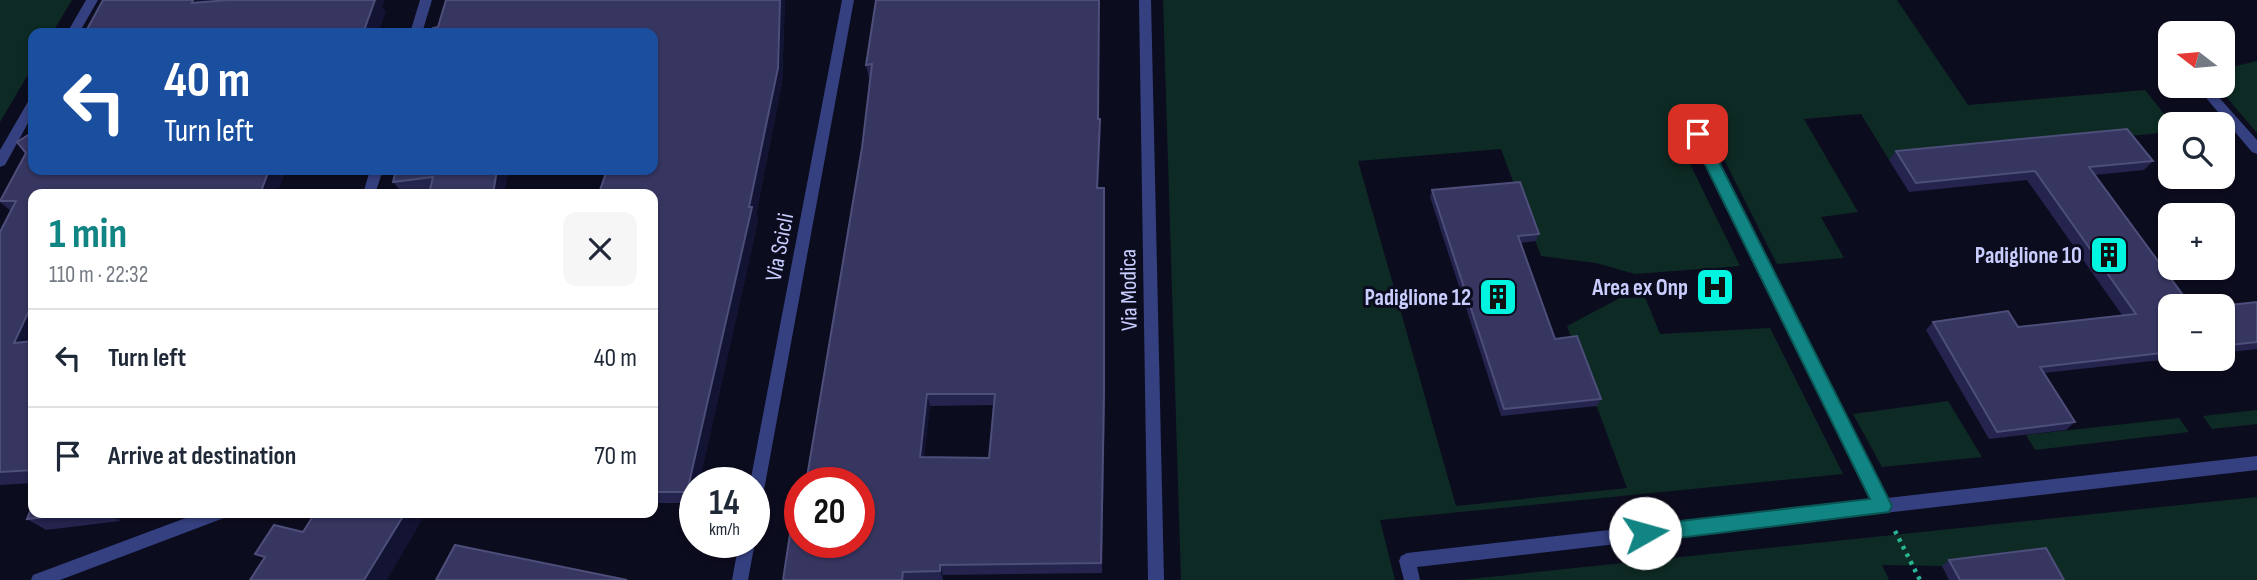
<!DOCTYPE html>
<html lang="en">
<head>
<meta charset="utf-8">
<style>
	:root { --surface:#fff; --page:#f6f6f7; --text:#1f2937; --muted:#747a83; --line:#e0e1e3; --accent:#118583 }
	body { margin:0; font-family:"Sofia Sans Condensed",sans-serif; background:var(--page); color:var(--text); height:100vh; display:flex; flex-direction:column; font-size:26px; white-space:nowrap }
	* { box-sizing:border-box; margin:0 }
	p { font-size:23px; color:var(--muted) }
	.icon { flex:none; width:38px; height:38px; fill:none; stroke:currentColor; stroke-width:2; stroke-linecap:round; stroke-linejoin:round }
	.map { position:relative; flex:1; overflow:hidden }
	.panel { position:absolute; left:28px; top:189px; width:630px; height:329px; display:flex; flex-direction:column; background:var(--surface); border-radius:14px; box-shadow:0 2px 5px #0004 }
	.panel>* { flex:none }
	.guide { position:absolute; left:28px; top:28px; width:630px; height:147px; border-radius:14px; box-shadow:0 2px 5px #0004; background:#1a4fa0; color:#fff; overflow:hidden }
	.needle { width:46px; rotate:286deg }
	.buttons { position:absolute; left:2158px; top:21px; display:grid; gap:14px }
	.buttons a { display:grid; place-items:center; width:77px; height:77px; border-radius:14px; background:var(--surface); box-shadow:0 2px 5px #0004; font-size:35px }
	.speed { position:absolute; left:679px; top:467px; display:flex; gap:14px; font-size:35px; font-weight:700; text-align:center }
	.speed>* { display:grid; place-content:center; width:91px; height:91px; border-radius:50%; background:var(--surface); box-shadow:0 2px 5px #0004; line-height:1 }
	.speed small { font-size:18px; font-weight:400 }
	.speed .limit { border:10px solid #d22; background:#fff; color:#111 }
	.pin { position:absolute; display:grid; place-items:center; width:60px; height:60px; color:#fff; margin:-30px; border-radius:14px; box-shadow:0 4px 10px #0006 }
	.me { position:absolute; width:77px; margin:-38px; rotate:83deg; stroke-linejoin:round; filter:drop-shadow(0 0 5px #0008) }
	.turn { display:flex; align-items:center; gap:24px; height:147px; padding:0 21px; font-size:32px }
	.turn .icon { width:91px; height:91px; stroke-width:2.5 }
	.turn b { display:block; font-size:49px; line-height:60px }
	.round { display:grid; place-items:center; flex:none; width:74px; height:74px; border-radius:14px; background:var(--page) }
	.summary { display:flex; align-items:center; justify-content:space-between; height:119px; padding:0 21px }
	h1 { font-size:42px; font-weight:700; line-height:52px; color:var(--accent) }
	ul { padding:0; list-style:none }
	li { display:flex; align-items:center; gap:21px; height:98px; padding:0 21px; border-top:2px solid var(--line) }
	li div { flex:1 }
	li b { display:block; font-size:26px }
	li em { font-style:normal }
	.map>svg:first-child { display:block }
</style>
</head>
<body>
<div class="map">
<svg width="2257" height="580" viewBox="0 0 2257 580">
	<rect width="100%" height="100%" fill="#0c0c1f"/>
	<g fill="#0e2a24">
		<polygon points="0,0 72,0 52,33 33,33 33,66 0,122"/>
		<polygon points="1163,0 1897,0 1968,105 2145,90 2172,124 2170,132 1889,160 1861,114 1804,119 1858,212 1821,217 1844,258 1777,264 1705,122 1671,125 1740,266 1635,274 1596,263 1541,256 1501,149 1358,161 1456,506 1627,488 1567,326 1620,298 1645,297 1660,334 1770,328 1843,474 1380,520 1395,580 1181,580"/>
		<polygon points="2257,61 2257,133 2217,86 2222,86 2223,69"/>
		<polygon points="1948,401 1982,457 1882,467 1853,414"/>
		<polygon points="2257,410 2257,424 2212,429 2203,416"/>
		<polygon points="2179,418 2189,432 2035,450 2026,435"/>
		<polygon points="2257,497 2257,580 2053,580 1942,566 1882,565 1889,580 1460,580"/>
	</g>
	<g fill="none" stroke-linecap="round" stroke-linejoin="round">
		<polyline stroke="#29b492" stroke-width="4.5" stroke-dasharray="3.5 5" stroke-linecap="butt" points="1895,531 1920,580"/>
		<g fill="#354080" fill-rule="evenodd">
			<polygon points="2211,91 2215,93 2257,140 2257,154 2252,152 2207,99 2205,96 2207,93"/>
			<polygon points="1697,129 1703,134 1887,498 2257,456 2257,470 1417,567 1420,580 1404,580 1399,561 1401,556 1407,553 1872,500 1691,134"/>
		</g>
		<g fill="#354080" fill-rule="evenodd">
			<polygon points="86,0 98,0 79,33 67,33"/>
			<polygon points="420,0 432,0 422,33 410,33"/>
			<polygon points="842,0 854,0 762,501 760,506 754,508 754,483 750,483"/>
			<polygon points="1139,0 1151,0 1164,580 1148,580"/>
			<polygon points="33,98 33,114 5,165 0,167 0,150 29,100"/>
			<polygon points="370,170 383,170 375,194 363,194"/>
			<polygon points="199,513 226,513 224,518 60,580 31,580 33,575"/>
			<polygon points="754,540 755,542 748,580 732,580 739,542 754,542"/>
		</g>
	</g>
	<g fill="#24244e" fill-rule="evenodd">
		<polygon points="446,0 785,0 782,83 756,215 758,221 699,483 695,483 695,503 659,503 653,496 653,194 599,193 653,33"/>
		<path d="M876 0 1100 119 1098 188 1105 402 1102 573 943 575V580H783L799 521 862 148 870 78H869L866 65ZM993 405 989 458 924 457 930 406Z"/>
		<polygon points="1896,151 2153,161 2144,170 2094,175 2170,306 2170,359 2044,373 2075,422 2066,430 1989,439 1926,330 1933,322 2018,327 2122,315 2027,180 1909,192 1889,160"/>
		<polygon points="26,153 33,194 33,483 0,485 0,232 11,211 0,202"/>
		<polygon points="509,170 429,193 416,194 403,194 393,182"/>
		<polygon points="1432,190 1539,234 1536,241 1520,243 1555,339 1601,399 1597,406 1501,416 1430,197"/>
		<polygon points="2257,302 2257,349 2222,353 2222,306"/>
		<polygon points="33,513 123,513 120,521 46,530 27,519"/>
		<polygon points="1949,560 2064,580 1949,580 1942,566"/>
	</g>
	<g fill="#131333">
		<polygon points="193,0 212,0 204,18 192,3"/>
		<polygon points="373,0 385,0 382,7 386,12 378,33 363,33"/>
		<polygon points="780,0 785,0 782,83 756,215 758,221 699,483 695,483 695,503 687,492 749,207"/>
		<polygon points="1100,119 1101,133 1098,201 1097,188"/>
		<polygon points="269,170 286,170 277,194 260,194"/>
		<polygon points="497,170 509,170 504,194 493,194"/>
		<polygon points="33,302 33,351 14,343"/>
		<polygon points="927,394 930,406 923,468 920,457"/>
		<polygon points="107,513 123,513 120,521"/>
		<polygon points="405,513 426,513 387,580 364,580"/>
		<polygon points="940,565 943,575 943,580 940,571"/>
	</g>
	<g fill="#363661" stroke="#4d4e7a" stroke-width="2" fill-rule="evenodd">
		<polygon points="103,0 193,0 192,3 228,0 375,0 363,33 85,33"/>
		<polygon points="446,0 780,0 778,68 749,207 752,207 687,492 653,492 653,194 519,194 599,193 607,170 653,170 653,33 431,33 433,28 438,27"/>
		<path d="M876 0H1099L1098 119H1100L1097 188H1104V391L1101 563 940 565V571L903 572 902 580H783L792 521H799L800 519V542H859V483H806L862 148 872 64 866 65ZM927 394H995L989 458 920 457Z"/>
		<polygon points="2127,129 2153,161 2089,167 2191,306 2170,306 2170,352 2040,367 2075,422 1997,432 1933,322 2008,311 2018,327 2136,314 2035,171 1916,183 1896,151"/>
		<polygon points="33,132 33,170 269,170 260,194 33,194 33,302 14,343 33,341 33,470 0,472 0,232 16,201 0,201 26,153 17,142"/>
		<polygon points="396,170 497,170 493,194 429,194 433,177 393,182"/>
		<polygon points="1520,182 1539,234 1518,236 1555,339 1577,336 1601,399 1504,409 1432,190"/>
		<polygon points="2257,302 2257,342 2222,346 2222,306 2221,306"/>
		<polygon points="33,504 33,513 80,513 27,519"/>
		<polygon points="315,513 405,513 364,580 250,580 265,557 255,554 274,525 303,532"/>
		<polygon points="455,545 627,580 436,580"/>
		<polygon points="2046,548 2064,580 1960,580 1949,560"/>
	</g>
	<polygon fill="#118583" stroke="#0b5655" stroke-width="2" points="1698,128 1705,134 1889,500 1892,506 1889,512 1645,542 1638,539 1636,533 1638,527 1645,525 1870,499 1690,134"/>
	<defs>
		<symbol id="building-square" viewBox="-11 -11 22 22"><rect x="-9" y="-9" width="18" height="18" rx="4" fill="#00f5e0" stroke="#0c0c1f"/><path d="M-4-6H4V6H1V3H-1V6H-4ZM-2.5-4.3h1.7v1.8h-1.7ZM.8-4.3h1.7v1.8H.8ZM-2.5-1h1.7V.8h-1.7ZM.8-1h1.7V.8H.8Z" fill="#111"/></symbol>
		<symbol id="hospital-square" viewBox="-11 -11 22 22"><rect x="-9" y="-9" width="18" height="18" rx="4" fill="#00f5e0" stroke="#0c0c1f"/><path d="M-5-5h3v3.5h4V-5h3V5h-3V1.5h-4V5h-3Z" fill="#111"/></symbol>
	</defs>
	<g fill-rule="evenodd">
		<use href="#building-square" x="2087" y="233" width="44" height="44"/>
		<use href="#hospital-square" x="1693" y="265" width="44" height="44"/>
		<use href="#building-square" x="1476" y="275" width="44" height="44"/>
	</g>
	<g text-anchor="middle" stroke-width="6" stroke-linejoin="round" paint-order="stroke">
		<g font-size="23" fill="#caceff" stroke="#0c0c1f">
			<text transform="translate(779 247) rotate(-79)" y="8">Via Scicli</text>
			<text transform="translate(1128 290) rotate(-91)" y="8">Via Modica</text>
		</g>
		<g font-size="23" font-weight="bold" fill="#caceff" stroke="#0c0c1f" text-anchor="end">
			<text x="2082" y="263">Padiglione 10</text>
			<text x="1688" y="295">Area ex Onp</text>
			<text x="1471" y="305">Padiglione 12</text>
		</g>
	</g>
</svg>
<div class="buttons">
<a><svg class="needle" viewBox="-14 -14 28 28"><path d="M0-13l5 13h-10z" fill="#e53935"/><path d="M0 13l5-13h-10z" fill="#747a83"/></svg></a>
<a><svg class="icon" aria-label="search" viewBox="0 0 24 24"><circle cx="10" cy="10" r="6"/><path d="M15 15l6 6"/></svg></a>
<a>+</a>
<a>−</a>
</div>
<div class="speed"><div>14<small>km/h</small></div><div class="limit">20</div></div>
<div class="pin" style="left:1698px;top:134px;background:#d93025"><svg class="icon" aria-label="arrive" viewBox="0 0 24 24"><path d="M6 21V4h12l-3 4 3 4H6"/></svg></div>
<svg class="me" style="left:1645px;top:533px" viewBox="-20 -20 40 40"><circle r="19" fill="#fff"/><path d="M0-13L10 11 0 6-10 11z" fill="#118583"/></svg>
<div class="guide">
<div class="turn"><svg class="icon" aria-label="left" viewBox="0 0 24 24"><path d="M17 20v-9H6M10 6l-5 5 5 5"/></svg><div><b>40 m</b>Turn left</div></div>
</div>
<section class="panel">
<div class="summary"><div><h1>1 min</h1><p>110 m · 22:32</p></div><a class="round"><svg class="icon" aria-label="close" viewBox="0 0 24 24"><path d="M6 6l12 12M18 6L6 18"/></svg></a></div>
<ul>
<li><svg class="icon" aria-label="left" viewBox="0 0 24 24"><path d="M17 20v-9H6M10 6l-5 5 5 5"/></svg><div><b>Turn left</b></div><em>40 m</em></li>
<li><svg class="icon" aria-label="arrive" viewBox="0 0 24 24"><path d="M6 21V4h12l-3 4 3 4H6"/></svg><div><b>Arrive at destination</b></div><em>70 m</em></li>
</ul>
</section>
</div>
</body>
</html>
